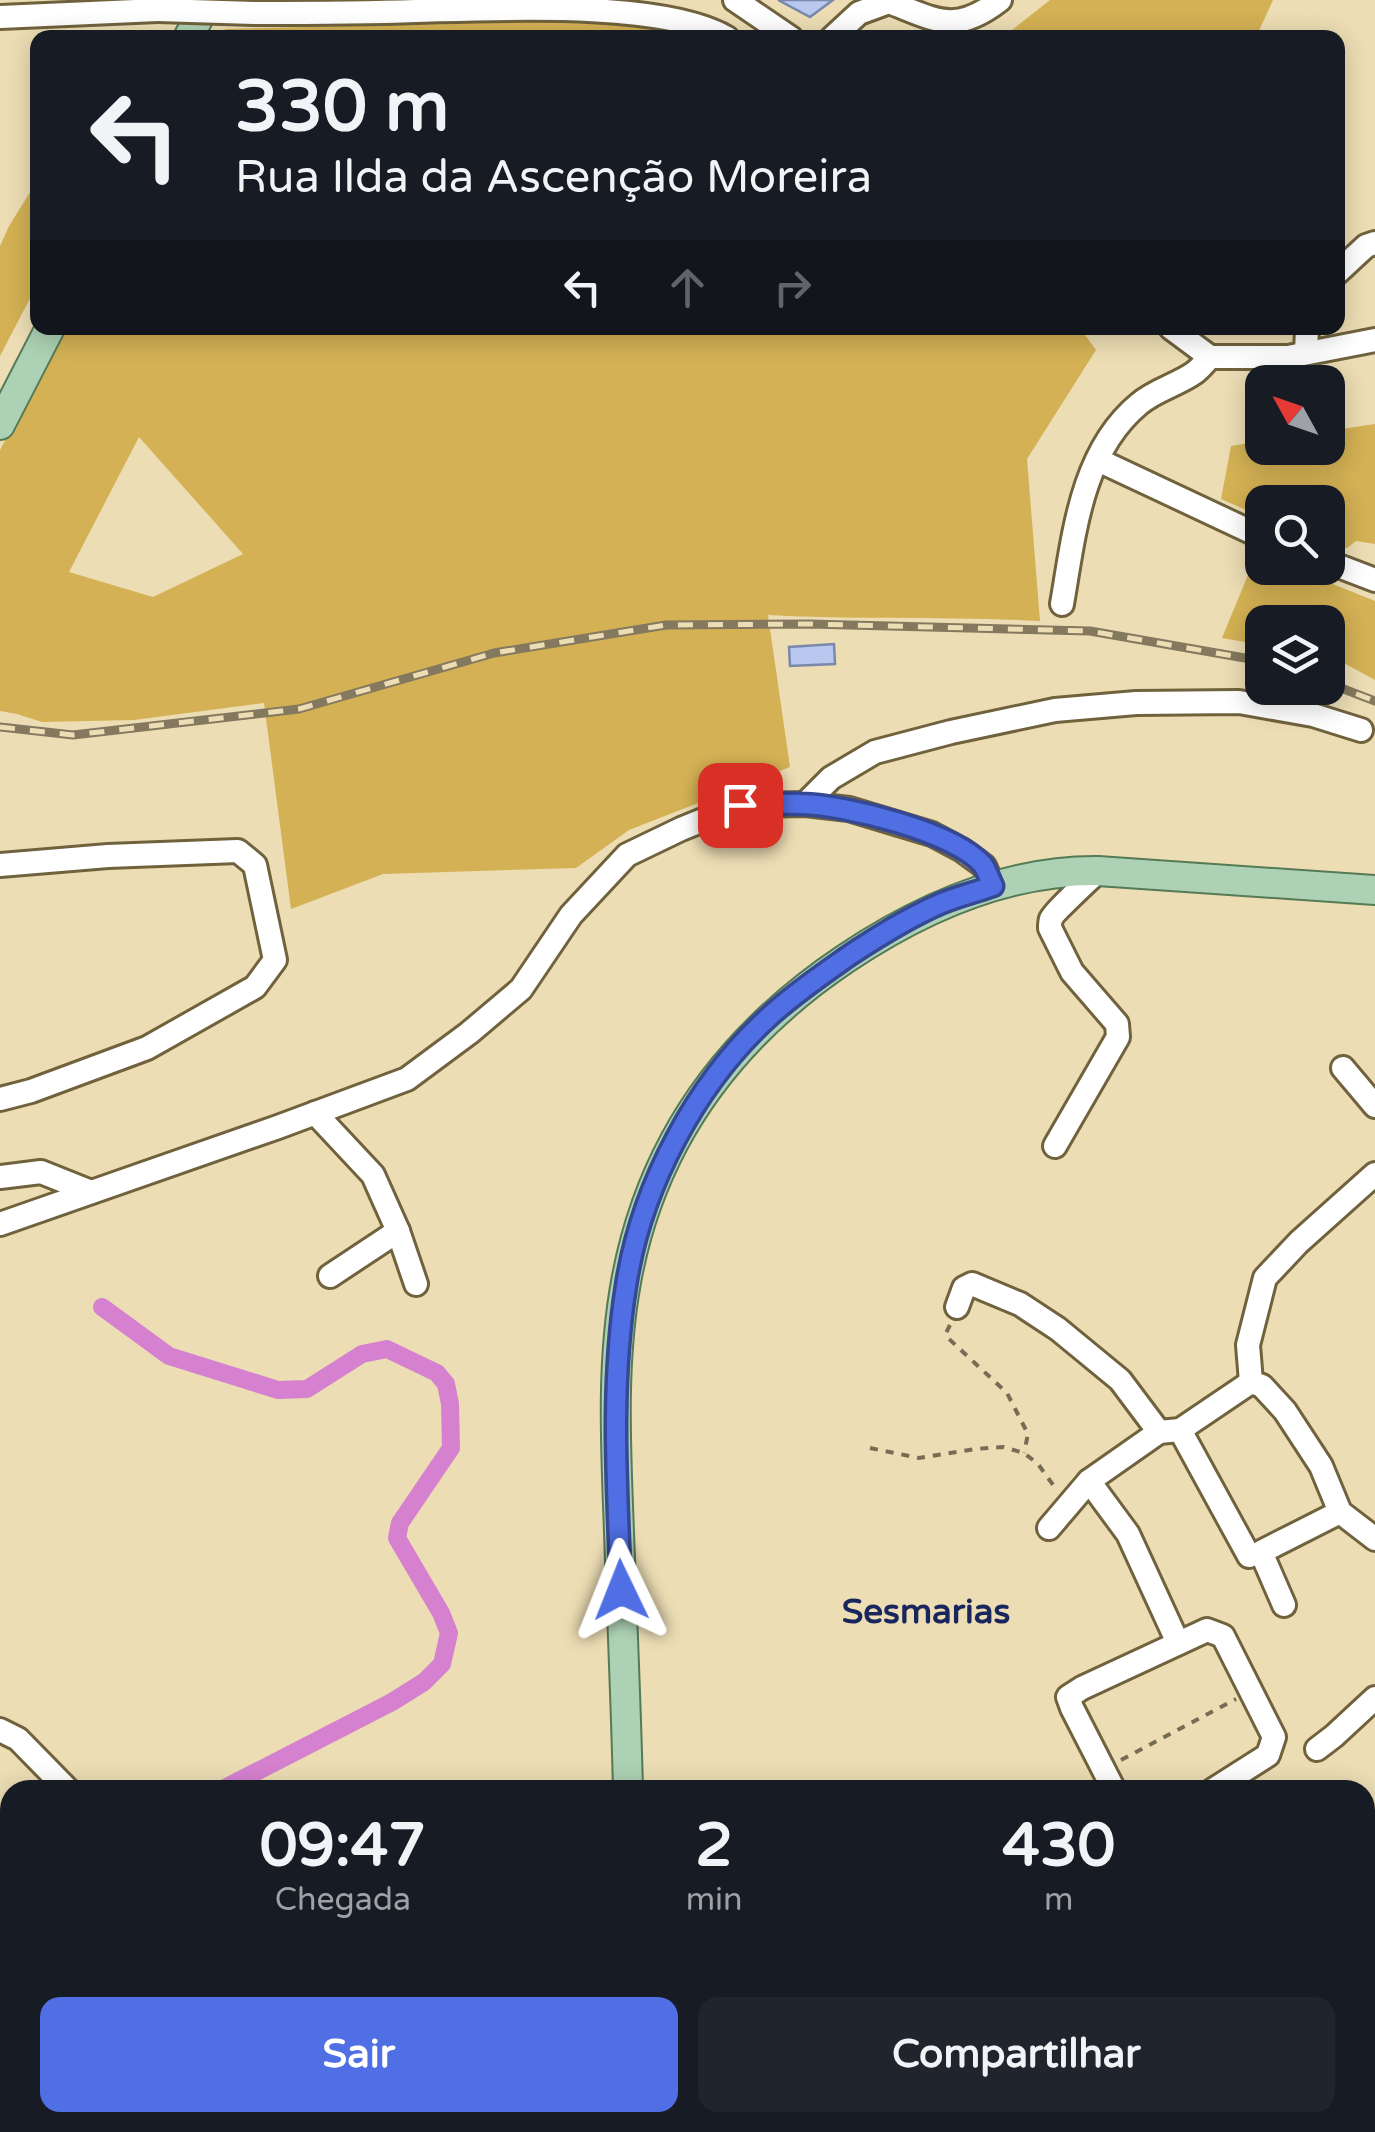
<!DOCTYPE html>
<html lang="pt">
<head>
<meta charset="utf-8">
<style>
	:root { --surface:#171b24; --page:#20242c; --text:#f1f3f6; --muted:#9ea1a6; --accent:#516fe4 }
	body { margin:0; font-family:"Varela Round",sans-serif; background:var(--page); color:var(--text); height:100vh; display:flex; flex-direction:column; font-size:38px; white-space:nowrap }
	* { box-sizing:border-box; margin:0 }
	p { font-size:32px; color:var(--muted) }
	.icon { flex:none; width:55px; height:55px; fill:none; stroke:currentColor; stroke-width:2; stroke-linecap:round; stroke-linejoin:round }
	.map { position:relative; flex:1; overflow:hidden }
	.sheet { position:absolute; left:0px; top:1780px; width:1375px; height:352px; display:flex; flex-direction:column; background:var(--surface); border-radius:30px 30px 0 0; box-shadow:0 5px 25px #0003 }
	.sheet>* { flex:none }
	.banner { position:absolute; left:30px; top:30px; width:1315px; height:305px; border-radius:20px; box-shadow:0 5px 25px #0003; background:#171b24; color:var(--text); overflow:hidden }
	.needle { width:65px; rotate:310deg }
	.buttons { position:absolute; left:1245px; top:365px; display:grid; gap:20px }
	.buttons a { display:grid; place-items:center; width:100px; height:100px; border-radius:20px; background:var(--surface); box-shadow:0 5px 25px #0003; font-size:50px }
	.pin { position:absolute; display:grid; place-items:center; width:85px; height:85px; color:#fff; margin:-42px; border-radius:20px; box-shadow:0 5px 15px #0006 }
	.me { position:absolute; width:110px; margin:-55px; rotate:358deg; stroke-linejoin:round; filter:drop-shadow(0 0 8px #0008) }
	.turn { display:flex; align-items:center; gap:35px; height:210px; padding:0 40px; font-size:45px }
	.turn .icon { width:130px; height:130px; stroke-width:2.5 }
	.turn b { display:block; font-size:70px; line-height:85px }
	.lanes { display:flex; align-items:center; height:95px; padding:0 40px; background:#0003; justify-content:center; gap:50px; direction:ltr }
	.lanes .off { opacity:.35 }
	.eta { display:flex; justify-content:space-evenly; align-items:center; height:170px; text-align:center }
	.eta b { font-size:60px; font-weight:700; line-height:70px }
	.cta { display:flex; gap:20px; margin-top:auto; padding:20px 40px }
	.cta a { flex:1; height:115px; border-radius:20px; background:var(--accent); color:#fff; font-size:40px; font-weight:700; line-height:115px; text-align:center }
	.cta a+a { background:var(--page); color:var(--text) }
	.map>svg:first-child { display:block }
</style>
</head>
<body>
<div class="map">
<svg width="1375" height="2132" viewBox="0 0 1375 2132">
	<rect width="100%" height="100%" fill="#ecddb4"/>
	<g fill="#d3b154" fill-rule="evenodd">
		<polygon points="1050,0 1273,0 1256,37 1003,37"/>
		<path d="M513 22C573 22 646 17 702 38H221L225 29Z"/>
		<polygon points="37,181 37,285 0,356 0,246 9,226"/>
		<path d="M66 328H1080L1096 350 1027 459 1040 621C949 616 858 620 768 615L790 767 629 830 576 868 383 874 291 909 264 703 134 720 42 722 17 714 0 711V450ZM139 437 243 554 153 597 69 572Z"/>
		<polygon points="1375,424 1375,544 1356,541 1347,548 1328,545 1328,502 1262,502 1262,517 1221,499 1231,446 1262,441 1262,448 1328,448 1328,431"/>
		<polygon points="1257,553 1262,555 1262,568 1293,568 1375,601 1375,680 1342,662 1328,658 1328,622 1262,622 1262,645 1222,638"/>
	</g>
	<g fill="none" stroke-linecap="round" stroke-linejoin="round">
		<polyline stroke="#d581d0" stroke-width="18" points="102,1307 169,1356 278,1390 307,1389 362,1354 387,1349 437,1373 446,1384 450,1404 451,1448 400,1523 397,1538 441,1613 449,1633 442,1664 424,1682 392,1702 221,1790"/>
	</g>
	<g fill="#b9c8ef" stroke="#7b88ac" stroke-width="2.5">
		<polygon points="778,0 833,0 810,17"/>
		<polygon points="834,644 835,664 790,666 789,647"/>
	</g>
	<g fill="none" stroke-linecap="round" stroke-linejoin="round">
		<defs>
			<g id="minor">
				<polyline points="735,0 791,38"/>
				<path d="M254 13C308 13 362 13 416 11 494 9 664 0 727 38"/>
				<polyline points="0,17 158,10"/>
				<path d="M832 38 859 13 889 2C936 20 955 35 1000 0"/>
				<polyline points="1338,272 1366,246 1375,243"/>
				<polyline points="1171,328 1210,357 1288,357 1375,340"/>
				<polyline points="1306,353 1307,328"/>
				<polyline points="1098,460 1262,537"/>
				<polyline points="1328,562 1375,580"/>
				<path d="M1062 604C1074 535 1081 452 1139 404 1155 390 1177 385 1194 373 1200 369 1205 362 1210 357"/>
				<polyline points="805,804 831,778 875,752 951,732 1055,710 1136,703 1239,702 1313,715 1361,730"/>
				<polyline points="0,865 108,856 238,851 255,865 275,960 255,987 147,1048 31,1091 0,1099"/>
				<polyline points="1343,1068 1375,1106"/>
				<polyline points="315,1113 373,1175 398,1231 330,1276"/>
				<path d="M1055 1146 1118 1037 1117 1024 1072 972 1050 928C1050 925 1050 922 1051 919 1053 913 1090 879 1098 871"/>
				<polyline points="1375,1174 1299,1242 1265,1278 1248,1345 1251,1382 1262,1386 1285,1411 1321,1466 1340,1512 1375,1539"/>
				<polyline points="0,1177 41,1172 91,1192"/>
				<polyline points="0,1224 278,1127 407,1079 469,1033 521,989 571,915 627,855 681,829 740,805 805,804 849,809 932,834 962,850 984,866 993,886"/>
				<polyline points="398,1231 416,1284"/>
				<polyline points="957,1307 964,1288 972,1284 1020,1304 1058,1329 1120,1380 1159,1432"/>
				<polyline points="1180,1430 1249,1556"/>
				<polyline points="1049,1528 1089,1481"/>
				<polyline points="1284,1605 1261,1552 1340,1512"/>
				<polyline points="1178,1643 1128,1534 1089,1481 1159,1432 1180,1430 1251,1382"/>
				<polyline points="0,1730 18,1739 68,1790"/>
				<polyline points="1317,1749 1334,1736 1375,1698"/>
				<polyline points="1114,1790 1072,1708 1068,1697 1082,1688 1207,1630 1223,1636 1274,1737 1268,1755 1213,1790"/>
				<polyline points="0,1940 10,1939"/>
				<polyline points="0,2031 10,2027"/>
				<polyline points="257,2122 257,2132"/>
			</g>
			<g id="major">
				<polyline points="188,38 208,0"/>
				<polyline points="0,425 50,328"/>
				<path d="M628 1790C626 1704 622 1618 619 1532 616 1449 611 1364 626 1282 651 1143 729 1037 845 959 921 908 1006 870 1098 871L1375 890"/>
				<polyline points="600,2132 603,2122"/>
			</g>
		</defs>
		<use href="#minor" stroke="#70623d" stroke-width="28"/>
		<use href="#major" stroke="#557a56" stroke-width="32"/>
		<g stroke="#776d54" stroke-width="4" stroke-dasharray="8 8" stroke-linecap="butt">
			<polyline points="950,1325 946,1333 948,1338 1007,1393 1028,1434 1024,1453"/>
			<polyline points="870,1448 919,1458 975,1449 1003,1447 1024,1453 1038,1464 1056,1489"/>
			<polyline points="1121,1760 1236,1699"/>
		</g>
		<use href="#minor" stroke="#fff" stroke-width="22"/>
		<use href="#major" stroke="#add1b4" stroke-width="28"/>
		<defs>
			<g id="rail">
				<polyline points="1328,683 1375,701"/>
				<polyline points="0,727 73,735 299,709 494,653 666,625 809,624 1090,631 1262,661"/>
			</g>
		</defs>
		<use href="#rail" stroke="#84795e" stroke-width="9"/>
		<use href="#rail" stroke="#ecddb4" stroke-width="5" stroke-dasharray="15" stroke-linecap="butt"/>
		<defs>
			<polyline id="minor-bridge" points="158,10 254,13"/>
		</defs>
		<use href="#minor-bridge" stroke="#70623d" stroke-width="28" stroke-linecap="butt"/>
		<use href="#minor-bridge" stroke="#fff" stroke-width="22"/>
	</g>
	<g fill="none" stroke-linecap="round" stroke-linejoin="round">
		<defs>
			<path id="route" d="M621 1590C617 1488 610 1386 626 1286 641 1187 696 1082 771 1015 795 993 823 974 850 955 879 936 909 917 942 903 959 896 976 892 993 886 990 880 987 871 983 865 954 832 846 805 802 804 781 803 761 804 740 805"/>
		</defs>
		<use href="#route" stroke="#354894" stroke-width="25"/>
		<use href="#route" stroke="#516fe4" stroke-width="18"/>
	</g>
	<g text-anchor="middle" stroke-width="10" stroke-linejoin="round" paint-order="stroke">
		<g font-size="35" font-weight="bold" fill="#19265d" stroke="#ecddb4">
			<text x="926" y="1623">Sesmarias</text>
		</g>
	</g>
</svg>
<div class="buttons">
<a><svg class="needle" viewBox="-14 -14 28 28"><path d="M0-13l5 13h-10z" fill="#e53935"/><path d="M0 13l5-13h-10z" fill="#9ea1a6"/></svg></a>
<a><svg class="icon" aria-label="search" viewBox="0 0 24 24"><circle cx="10" cy="10" r="6"/><path d="M15 15l6 6"/></svg></a>
<a><svg class="icon" aria-label="layers" viewBox="0 0 24 24"><path d="M12 4l9 5-9 5-9-5zM3 14l9 5 9-5"/></svg></a>
</div>
<div class="pin" style="left:740px;top:805px;background:#d93025"><svg class="icon" aria-label="arrive" viewBox="0 0 24 24"><path d="M6 21V4h12l-3 4 3 4H6"/></svg></div>
<svg class="me" style="left:621px;top:1590px" viewBox="-20 -20 40 40"><path d="M0-17L14 15 0 8-14 15z" fill="#516fe4" stroke="#fff" stroke-width="4"/></svg>
<div class="banner">
<div class="turn"><svg class="icon" aria-label="left" viewBox="0 0 24 24"><path d="M17 20v-9H6M10 6l-5 5 5 5"/></svg><div><b>330 m</b>Rua Ilda da Ascenção Moreira</div></div>
<div class="lanes"><svg class="icon" aria-label="left" viewBox="0 0 24 24"><path d="M17 20v-9H6M10 6l-5 5 5 5"/></svg><svg class="icon off" aria-label="ahead" viewBox="0 0 24 24"><path d="M12 20V5M6 11l6-6 6 6"/></svg><svg class="icon off" aria-label="right" viewBox="0 0 24 24"><path d="M7 20v-9h11M14 6l5 5-5 5"/></svg></div>
</div>
<section class="sheet">
<div class="eta">
<div><b>09:47</b><p>Chegada</p></div>
<div><b>2</b><p>min</p></div>
<div><b>430</b><p>m</p></div>
</div>
<div class="cta"><a>Sair</a><a>Compartilhar</a></div>
</section>
</div>
</body>
</html>
